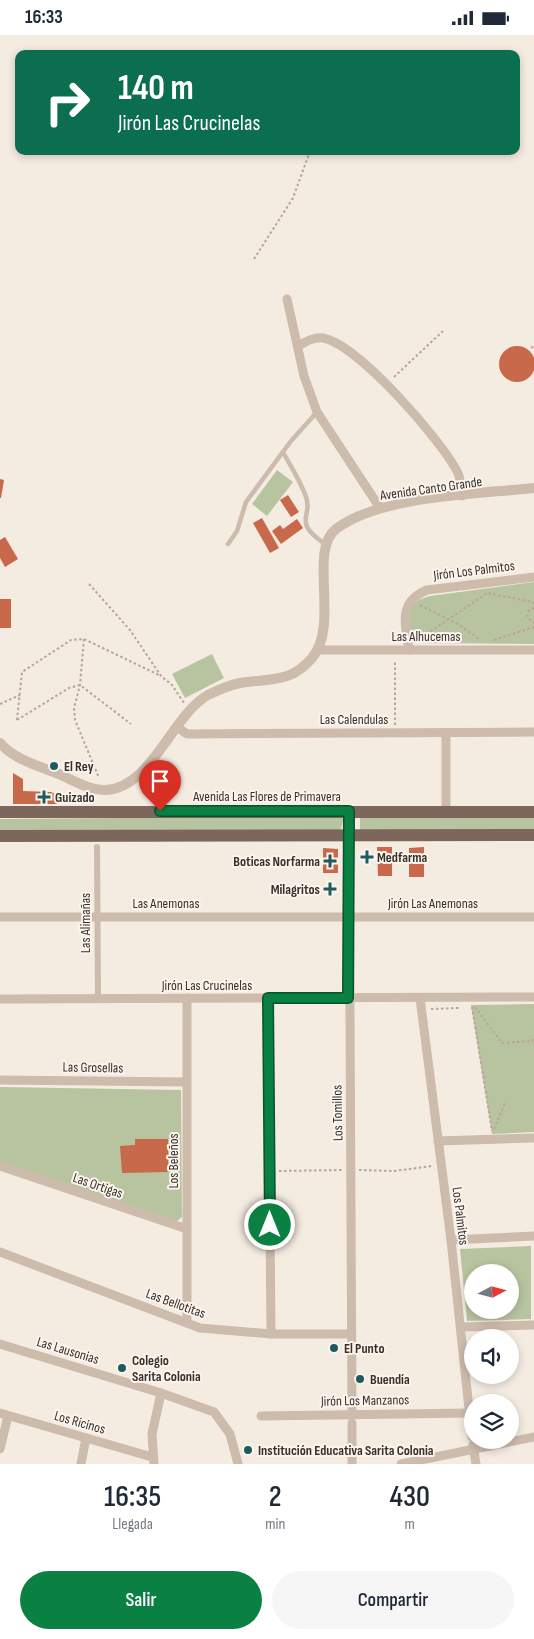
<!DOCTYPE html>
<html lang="es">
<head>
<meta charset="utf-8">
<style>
	:root { --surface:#fff; --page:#f6f6f7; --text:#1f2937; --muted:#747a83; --accent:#0b8043 }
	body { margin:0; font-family:"Sofia Sans Condensed",sans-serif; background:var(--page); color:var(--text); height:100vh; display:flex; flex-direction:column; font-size:19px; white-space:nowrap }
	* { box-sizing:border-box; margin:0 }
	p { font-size:16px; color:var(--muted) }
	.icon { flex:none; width:28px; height:28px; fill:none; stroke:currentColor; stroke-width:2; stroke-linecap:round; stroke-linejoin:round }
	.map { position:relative; height:1429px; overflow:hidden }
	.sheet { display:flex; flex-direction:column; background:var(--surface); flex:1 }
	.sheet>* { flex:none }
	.guide { position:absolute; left:15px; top:15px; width:505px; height:105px; border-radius:10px; box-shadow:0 2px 8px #0003; background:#0b6e4f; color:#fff; overflow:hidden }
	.needle { width:32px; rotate:83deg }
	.fabs { position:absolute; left:464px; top:1229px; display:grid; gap:10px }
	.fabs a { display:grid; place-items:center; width:55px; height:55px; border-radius:50%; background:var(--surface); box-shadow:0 2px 8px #0003; font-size:25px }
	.pin { position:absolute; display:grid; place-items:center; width:42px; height:42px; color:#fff; margin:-51px -21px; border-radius:50% 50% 50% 0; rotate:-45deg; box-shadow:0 0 5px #0007 }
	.pin .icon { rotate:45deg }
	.me { position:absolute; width:55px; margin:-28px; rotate:0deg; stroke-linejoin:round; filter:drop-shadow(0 0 4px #0008) }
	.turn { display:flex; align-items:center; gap:18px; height:105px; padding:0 20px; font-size:22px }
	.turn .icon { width:65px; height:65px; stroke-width:2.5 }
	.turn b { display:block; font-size:35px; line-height:42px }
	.eta { display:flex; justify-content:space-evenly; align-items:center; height:85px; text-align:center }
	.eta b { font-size:30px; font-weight:600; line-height:35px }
	.button { display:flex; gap:10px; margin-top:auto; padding:10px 20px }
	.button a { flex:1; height:58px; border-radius:30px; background:var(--accent); color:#fff; font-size:20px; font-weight:600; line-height:58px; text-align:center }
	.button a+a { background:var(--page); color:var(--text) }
	.status { display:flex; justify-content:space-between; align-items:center; height:35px; padding:0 25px; background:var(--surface); direction:ltr }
	.status svg { height:14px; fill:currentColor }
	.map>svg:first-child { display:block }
</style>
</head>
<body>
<div class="status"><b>16:33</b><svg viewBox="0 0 49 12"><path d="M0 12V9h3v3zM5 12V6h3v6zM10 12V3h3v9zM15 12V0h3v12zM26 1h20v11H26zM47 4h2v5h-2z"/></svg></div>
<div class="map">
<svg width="534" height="1429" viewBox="0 0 534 1429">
	<rect width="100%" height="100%" fill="#f4ebe1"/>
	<g fill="#b8c4a0" fill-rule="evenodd">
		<polygon points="277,435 293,447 267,481 252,469"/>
		<path d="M534 547V609L414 608C409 600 407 581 412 571 416 565 424 563 430 561Z"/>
		<polygon points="212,619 224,643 185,663 172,639"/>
		<polygon points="338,781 343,784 341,794 338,795 0,797 0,784"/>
		<rect x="360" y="783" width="174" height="12"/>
		<polygon points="534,969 534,1097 492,1099 471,970"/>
		<polygon points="0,1052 181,1055 182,1182 176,1187 0,1128"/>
		<path d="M531 1211V1284L467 1286 460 1214ZM472 1238H510V1275H472Z"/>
	</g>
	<g fill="#c8694b">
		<circle cx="517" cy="329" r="18"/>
		<polygon points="0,444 4,445 1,463 0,463"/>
		<polygon points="288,460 299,477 291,482 280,465"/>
		<polygon points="262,483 279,513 270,518 253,488"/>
		<polygon points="297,484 303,493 281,509 272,496 280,490 283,494"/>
		<polygon points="5,502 18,524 5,532 0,523 0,505"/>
		<rect x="0" y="564" width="11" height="29"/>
		<polygon points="13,738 23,744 23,756 51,757 62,762 62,769 13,769"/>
		<polygon points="377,812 392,812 392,841 378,841"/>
		<polygon points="424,812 424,842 409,842 409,813"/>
		<polygon points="323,813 338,814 338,838 323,838"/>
		<polygon points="135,1104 168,1104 168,1137 122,1138 120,1111 135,1110"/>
	</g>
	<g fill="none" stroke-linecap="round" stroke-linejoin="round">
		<g stroke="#b9a596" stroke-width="2" stroke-dasharray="2.5 2.5" stroke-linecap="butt">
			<polyline points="254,224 293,163 310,116"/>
			<polyline points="531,313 534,311"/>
			<polyline points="394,342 443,296"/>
			<polyline points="89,549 130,595 161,641 172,650 184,668"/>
			<polyline points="420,570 458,589 480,605"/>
			<polyline points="534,573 529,575 527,582 534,588"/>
			<polyline points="84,604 80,650 74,673 75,685 99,743"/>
			<polyline points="418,605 487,558 533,567 534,569"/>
			<polyline points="494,605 534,592"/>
			<polyline points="0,669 20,660"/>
			<polyline points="17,685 22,637 71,605 84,604 161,641"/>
			<polyline points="17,685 69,653 80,650 131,689"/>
			<polyline points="395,690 395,625"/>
			<polyline points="472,972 492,1096"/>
			<polyline points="475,972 502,1008 532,1006 534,1003"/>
			<polyline points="431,974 459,973"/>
			<polyline points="494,1094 506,1066"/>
			<polyline points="359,1135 394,1136 432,1131"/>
			<polyline points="279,1136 342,1135"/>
		</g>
		<g stroke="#cdbbac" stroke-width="4.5">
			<path d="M283 417C290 430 299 444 305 459 315 482 290 485 325 509"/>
			<polyline points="228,509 237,496 246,467 291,406 317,377"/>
		</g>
		<polyline stroke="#cdbbac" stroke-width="6" points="97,812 98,964"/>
		<g stroke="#cdbbac" stroke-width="9">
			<polyline points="287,264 304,341 317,377 380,473"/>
			<path d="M298 311C305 307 313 302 323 303 358 309 442 406 458 438 461 445 461 454 462 461"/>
			<polyline points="318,615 534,615"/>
			<path d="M409 615C405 588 398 567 427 555L534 542"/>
			<polyline points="177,692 187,699 534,697"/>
			<polyline points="349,777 352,1379"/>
			<polyline points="446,777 446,698"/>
			<polyline points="0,882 534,882"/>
			<polyline points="268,963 271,1299"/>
			<polyline points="420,963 451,1205 472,1402"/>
			<polyline points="0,964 534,962"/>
			<polyline points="0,1045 186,1047"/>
			<polyline points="438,1106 534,1103"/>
			<polyline points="0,1131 187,1194"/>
			<polyline points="451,1205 534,1201"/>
			<polyline points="0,1217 200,1293 271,1299 351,1299"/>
			<polyline points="187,1288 187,963"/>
			<polyline points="461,1292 534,1290"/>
			<polyline points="0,1309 161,1358 214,1377 230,1399 238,1429"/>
			<polyline points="0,1378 152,1422"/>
			<polyline points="261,1381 470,1378"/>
			<polyline points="352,1388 352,1429"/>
			<polyline points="473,1410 476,1429"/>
			<polyline points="0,1414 8,1381"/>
			<polyline points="81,1429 86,1403"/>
			<polyline points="154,1429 152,1399 161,1358"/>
			<polyline points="401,1429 534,1402"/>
		</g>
		<path stroke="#cdbbac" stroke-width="10" d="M0 708C15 725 39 731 59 739 74 746 89 755 105 755 151 754 172 680 208 660 218 655 230 650 240 648 269 643 290 649 312 623 340 591 308 515 336 494 381 460 479 459 534 453"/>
		<g stroke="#7d675c" stroke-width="12">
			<polyline points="0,777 534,777"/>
			<polyline points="0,801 534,800"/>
		</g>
	</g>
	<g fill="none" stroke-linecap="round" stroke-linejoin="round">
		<defs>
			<polyline id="route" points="160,776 349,776 348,963 268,963 270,1190"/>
		</defs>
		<use href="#route" stroke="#07532c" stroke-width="12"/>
		<use href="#route" stroke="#0b8043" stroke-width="9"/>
	</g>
	<g fill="#1f5a5e" stroke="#fbf5ee" stroke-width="2">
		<circle cx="54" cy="731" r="5"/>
		<path d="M41.5 754.5h5v5h5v5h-5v5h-5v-5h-5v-5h5z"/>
		<path d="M364.5 814.5h5v5h5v5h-5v5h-5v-5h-5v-5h5z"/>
		<path d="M327.5 818.5h5v5h5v5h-5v5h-5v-5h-5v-5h5z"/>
		<path d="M327.5 846.5h5v5h5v5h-5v5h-5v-5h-5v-5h5z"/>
		<circle cx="334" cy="1313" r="5"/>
		<circle cx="122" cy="1333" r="5"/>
		<circle cx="360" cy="1344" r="5"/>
		<circle cx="248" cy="1415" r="5"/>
	</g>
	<g text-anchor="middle" stroke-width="4" stroke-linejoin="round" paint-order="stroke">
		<g font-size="14" fill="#3b302b" stroke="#fbf5ee">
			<text transform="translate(431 453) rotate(-8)" y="5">Avenida Canto Grande</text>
			<text transform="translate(474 535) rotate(-7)" y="5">Jirón Los Palmitos</text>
			<text x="426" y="606">Las Alhucemas</text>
			<text x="354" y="689">Las Calendulas</text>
			<text x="267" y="766">Avenida Las Flores de Primavera</text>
			<text x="166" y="873">Las Anemonas</text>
			<text x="433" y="873">Jirón Las Anemonas</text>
			<text transform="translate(85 888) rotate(-90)" y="5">Las Alimañas</text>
			<text x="207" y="955">Jirón Las Crucinelas</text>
			<text transform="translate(93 1032) rotate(1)" y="5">Las Grosellas</text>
			<text transform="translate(337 1078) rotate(-91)" y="5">Los Tomillos</text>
			<text transform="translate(173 1126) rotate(-90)" y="5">Los Beleños</text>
			<text transform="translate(98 1150) rotate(19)" y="5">Las Ortigas</text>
			<text transform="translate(461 1181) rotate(83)" y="5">Los Palmitos</text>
			<text transform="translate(176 1268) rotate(20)" y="5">Las Bellotitas</text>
			<text transform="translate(68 1315) rotate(17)" y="5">Las Lausonias</text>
			<text transform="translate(365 1365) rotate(-1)" y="5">Jirón Los Manzanos</text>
			<text transform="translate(80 1387) rotate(16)" y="5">Los Ricinos</text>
		</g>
		<g font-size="14" font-weight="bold" fill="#3b302b" stroke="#fbf5ee" text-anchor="start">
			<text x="64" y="736">El Rey</text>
			<text x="55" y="767">Guizado</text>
			<text x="377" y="827">Medfarma</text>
			<text x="320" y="831" text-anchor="end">Boticas Norfarma</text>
			<text x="320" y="859" text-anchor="end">Milagritos</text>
			<text x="344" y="1318">El Punto</text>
			<text x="132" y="1330">Colegio<tspan x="132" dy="16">Sarita Colonia</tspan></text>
			<text x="370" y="1349">Buendía</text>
			<text x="258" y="1420">Institución Educativa Sarita Colonia</text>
		</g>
	</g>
</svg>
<div class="fabs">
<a><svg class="needle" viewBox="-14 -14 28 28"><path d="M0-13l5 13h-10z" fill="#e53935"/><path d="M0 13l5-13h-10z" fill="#747a83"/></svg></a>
<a><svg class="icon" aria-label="sound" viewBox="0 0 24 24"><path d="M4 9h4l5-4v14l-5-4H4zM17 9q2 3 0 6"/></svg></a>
<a><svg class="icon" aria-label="layers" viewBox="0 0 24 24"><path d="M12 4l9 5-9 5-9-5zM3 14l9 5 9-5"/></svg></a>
</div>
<div class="pin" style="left:160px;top:776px;background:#d93025"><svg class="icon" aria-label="arrive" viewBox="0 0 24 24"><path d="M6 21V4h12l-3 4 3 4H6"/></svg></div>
<svg class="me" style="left:270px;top:1190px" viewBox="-20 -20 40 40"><circle r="17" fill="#0b8043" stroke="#fff" stroke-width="3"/><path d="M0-11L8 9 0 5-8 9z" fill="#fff"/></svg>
<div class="guide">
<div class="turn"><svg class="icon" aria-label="right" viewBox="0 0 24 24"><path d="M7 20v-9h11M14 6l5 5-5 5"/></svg><div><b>140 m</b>Jirón Las Crucinelas</div></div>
</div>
</div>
<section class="sheet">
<div class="eta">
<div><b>16:35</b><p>Llegada</p></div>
<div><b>2</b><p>min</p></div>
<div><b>430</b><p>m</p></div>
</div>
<div class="button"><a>Salir</a><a>Compartir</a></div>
</section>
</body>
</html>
